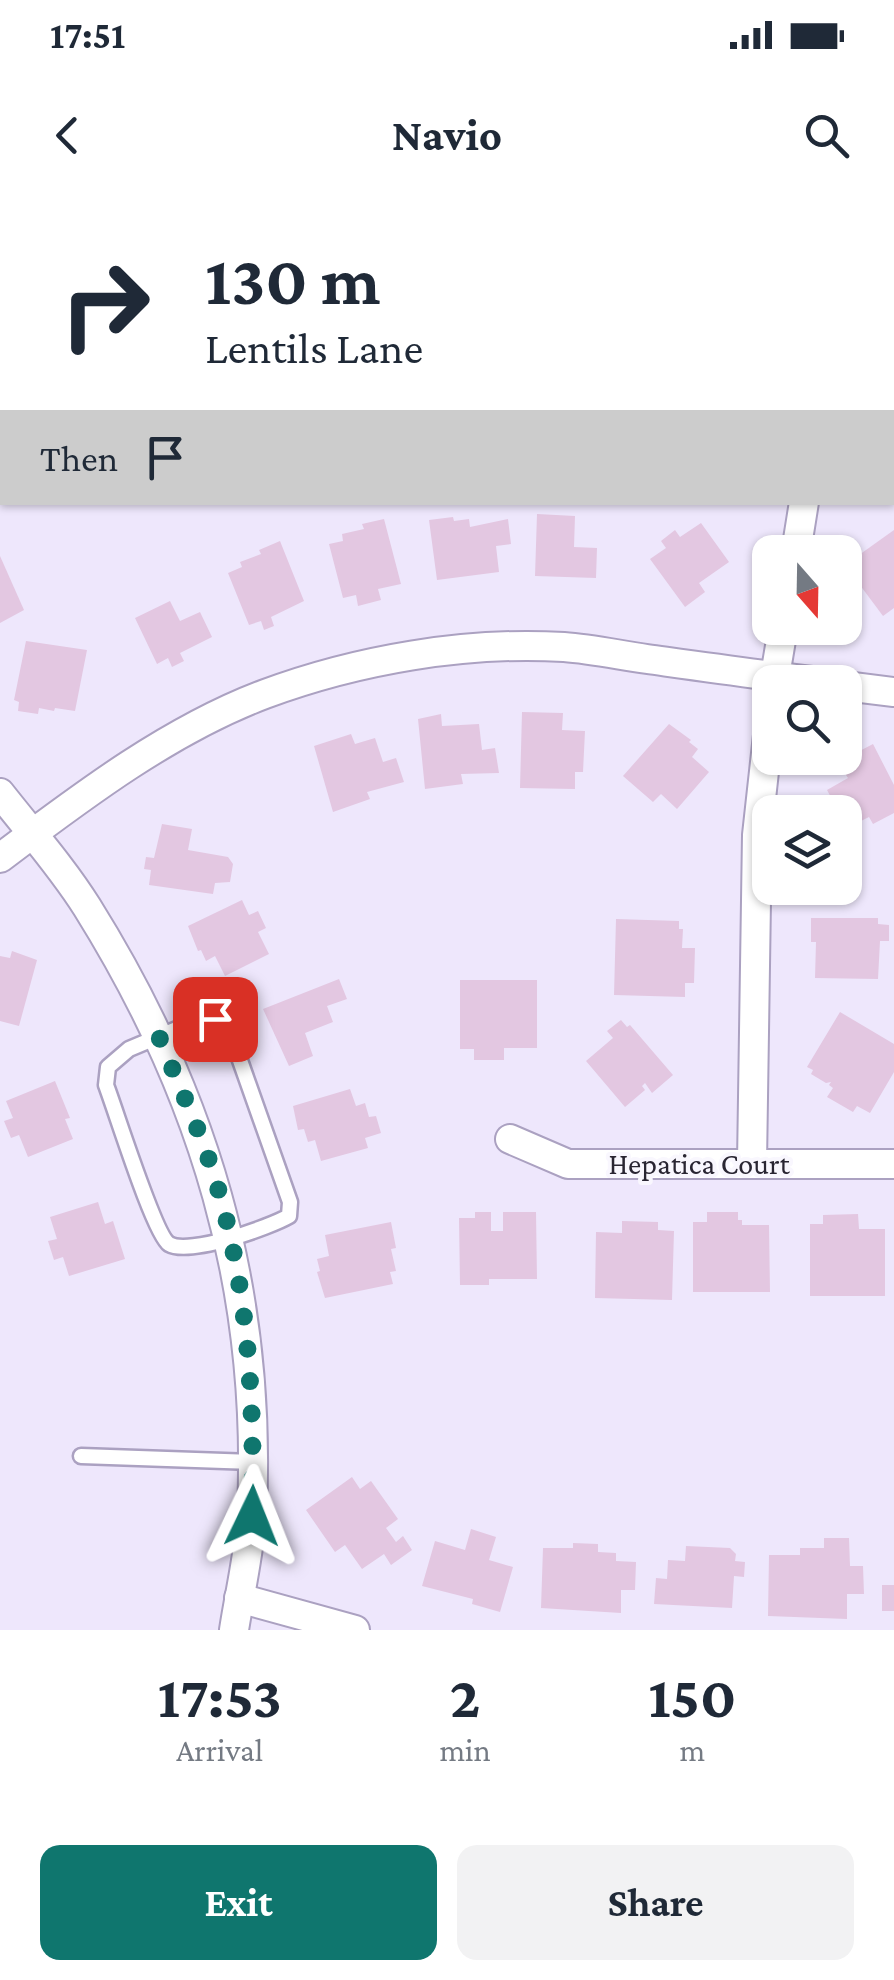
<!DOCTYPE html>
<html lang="en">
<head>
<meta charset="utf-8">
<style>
	:root { --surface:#fff; --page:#f2f2f3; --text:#1f2937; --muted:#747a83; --accent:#0f766e }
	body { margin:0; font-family:"Crimson Pro",serif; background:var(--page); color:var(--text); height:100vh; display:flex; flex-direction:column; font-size:38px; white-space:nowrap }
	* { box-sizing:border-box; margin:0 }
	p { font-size:32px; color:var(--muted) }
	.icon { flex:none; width:55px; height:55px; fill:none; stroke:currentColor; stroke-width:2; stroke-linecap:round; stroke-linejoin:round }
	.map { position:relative; height:1430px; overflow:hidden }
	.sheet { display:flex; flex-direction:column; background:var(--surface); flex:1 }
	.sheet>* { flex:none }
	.top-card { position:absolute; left:0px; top:0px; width:895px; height:305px; box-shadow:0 2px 8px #0004; background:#fff; color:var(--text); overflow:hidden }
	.needle { width:65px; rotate:160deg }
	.tools { position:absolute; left:752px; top:335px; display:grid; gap:20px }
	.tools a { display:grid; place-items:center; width:110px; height:110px; border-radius:20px; background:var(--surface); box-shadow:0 2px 8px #0004; font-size:50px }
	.pin { position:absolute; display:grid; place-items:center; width:85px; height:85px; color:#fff; margin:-42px; border-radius:20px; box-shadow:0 5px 15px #0006 }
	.me { position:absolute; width:110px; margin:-55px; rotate:2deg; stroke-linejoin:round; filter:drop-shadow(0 0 8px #0008) }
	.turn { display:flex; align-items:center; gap:35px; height:210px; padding:0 40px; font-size:45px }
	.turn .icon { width:130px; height:130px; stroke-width:2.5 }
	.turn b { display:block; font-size:70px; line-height:85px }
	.then { display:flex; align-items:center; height:95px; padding:0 40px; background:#0003; gap:20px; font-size:38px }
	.eta { display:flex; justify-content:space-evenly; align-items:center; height:170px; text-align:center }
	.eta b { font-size:60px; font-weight:700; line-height:70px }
	.cta { display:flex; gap:20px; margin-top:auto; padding:20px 40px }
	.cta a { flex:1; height:115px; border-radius:20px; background:var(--accent); color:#fff; font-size:40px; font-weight:700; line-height:115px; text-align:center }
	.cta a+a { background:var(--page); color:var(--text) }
	.status { display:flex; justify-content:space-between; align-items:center; height:70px; padding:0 50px; background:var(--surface); direction:ltr }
	.status svg { height:28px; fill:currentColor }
	header { display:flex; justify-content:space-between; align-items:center; height:130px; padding:0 40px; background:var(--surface); font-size:45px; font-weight:700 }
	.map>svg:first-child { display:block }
</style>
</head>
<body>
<div class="status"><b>17:51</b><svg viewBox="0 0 49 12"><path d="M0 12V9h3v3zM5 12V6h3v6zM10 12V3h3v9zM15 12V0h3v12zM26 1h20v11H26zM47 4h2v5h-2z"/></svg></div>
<header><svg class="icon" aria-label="back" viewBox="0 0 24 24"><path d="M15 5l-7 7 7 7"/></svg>Navio<svg class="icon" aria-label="search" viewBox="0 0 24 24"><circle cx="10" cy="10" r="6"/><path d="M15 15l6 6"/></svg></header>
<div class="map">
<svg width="894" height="1430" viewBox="0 0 894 1430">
	<rect width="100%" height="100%" fill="#eee7fc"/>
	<g fill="#e3c7e1">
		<polygon points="537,314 575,316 574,347 597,348 596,378 535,376"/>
		<polygon points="453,317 454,321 469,319 470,327 508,319 511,344 496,346 499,372 437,380 429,320"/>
		<polygon points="384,319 401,384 378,389 381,400 358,406 356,395 343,398 329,344 343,341 342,334 364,329 362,324"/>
		<polygon points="701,323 729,362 699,383 705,392 685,407 650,359 666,348 661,341 675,330 680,337"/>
		<polygon points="894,330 894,408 883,416 845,365"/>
		<polygon points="280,341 304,401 271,417 274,426 264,430 261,421 249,425 228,373 242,367 240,362 261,354 259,350"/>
		<polygon points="0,356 24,410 0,423"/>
		<polygon points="170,401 180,421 200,412 212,437 180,453 184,461 172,467 168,458 157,464 135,418"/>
		<polygon points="26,441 87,450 75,511 55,508 54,511 39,508 38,514 18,511 19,502 14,500"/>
		<polygon points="522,512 563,513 562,530 585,531 583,572 575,572 575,589 520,588"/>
		<polygon points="441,514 442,526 479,524 482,550 495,548 499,573 461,574 463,584 425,589 418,519"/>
		<polygon points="669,524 691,540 689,542 698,549 692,557 709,572 677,609 661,594 653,602 623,576"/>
		<polygon points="351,534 355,544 375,538 383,562 396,558 404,582 367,592 370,599 333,612 314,546"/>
		<polygon points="873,544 894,585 894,613 873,624 869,617 847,628 845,612 839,612 827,590 848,578 844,572 856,566 850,556"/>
		<polygon points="162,624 192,629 188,650 228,657 233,664 230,682 215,683 213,694 149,685 151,670 144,669 146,657 154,658"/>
		<polygon points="242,700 249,715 258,711 266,728 258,732 269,754 225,776 215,756 206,761 201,750 198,751 188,726"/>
		<polygon points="811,718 878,718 878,724 889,725 889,741 880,741 878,779 815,778 816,742 811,742"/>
		<polygon points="616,719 679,721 679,729 683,729 682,748 695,748 694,783 685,783 685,797 614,795"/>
		<polygon points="12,751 37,760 19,826 0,821 0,756 10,758"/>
		<polygon points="339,779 347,799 327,806 333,822 305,833 313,856 289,866 263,809"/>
		<polygon points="460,780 537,780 537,848 504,848 504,860 474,860 474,849 460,849"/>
		<polygon points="840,812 894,844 894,872 870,913 857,906 853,912 827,897 833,888 829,885 831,882 826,883 811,874 813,870 807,867"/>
		<polygon points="621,820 627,827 630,825 673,875 652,893 645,883 642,886 645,890 625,907 586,861 613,838 607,831"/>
		<polygon points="55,881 70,918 65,919 73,939 28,957 19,935 11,938 4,921 13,918 6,901"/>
		<polygon points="350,889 356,906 365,903 369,917 376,916 381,933 365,938 368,948 321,961 315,940 308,942 304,929 298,930 293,906"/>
		<polygon points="98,1002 105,1024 113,1021 125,1059 69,1076 63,1057 54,1060 48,1041 57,1039 50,1017"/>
		<polygon points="475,1012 491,1012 491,1031 503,1031 503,1012 536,1012 537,1079 489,1079 489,1085 460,1085 459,1018 475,1018"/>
		<polygon points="707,1012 738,1012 738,1020 742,1020 742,1025 769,1025 770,1092 693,1092 693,1022 707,1022"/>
		<polygon points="858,1014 859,1029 885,1029 885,1096 810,1096 810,1024 823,1024 823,1015"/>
		<polygon points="622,1021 658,1022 658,1030 674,1031 672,1100 595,1098 596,1032 622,1033"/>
		<polygon points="391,1022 396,1048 391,1049 396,1071 390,1072 393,1084 325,1098 317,1072 320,1071 317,1059 329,1056 325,1035"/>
		<polygon points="352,1277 360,1289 371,1281 398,1319 386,1328 396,1342 403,1336 412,1350 391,1365 384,1354 362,1369 345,1345 335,1352 306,1310"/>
		<polygon points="471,1329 496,1337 489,1360 513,1367 500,1412 472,1404 473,1399 422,1386 435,1341 465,1350"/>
		<polygon points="824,1338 849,1338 850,1366 863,1366 864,1394 847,1394 847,1419 768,1416 769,1355 800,1355 800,1348 824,1348"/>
		<polygon points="573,1343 598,1344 598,1352 616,1353 616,1361 636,1362 635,1390 621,1390 621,1413 541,1408 543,1348 573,1348"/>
		<polygon points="686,1346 730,1348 736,1354 735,1361 745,1362 744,1377 734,1376 732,1408 654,1404 656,1378 667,1379 668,1360 685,1361"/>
		<rect x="882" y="1385" width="12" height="26"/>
	</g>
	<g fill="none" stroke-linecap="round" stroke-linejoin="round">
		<defs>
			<g id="service">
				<path d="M203 818 215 819 230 832 290 1002 289 1016C270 1027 189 1056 169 1044 154 1034 116 911 106 885L108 867 129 849Z"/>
				<polyline points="81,1256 253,1262"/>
			</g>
			<g id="minor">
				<polyline points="793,0 794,2"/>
				<polyline points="284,2 292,0"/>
				<polyline points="796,352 804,302"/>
				<polyline points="774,482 783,428"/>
				<polyline points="845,486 894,492"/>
				<path d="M0 593C29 630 62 667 87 707 204 894 262 1089 252 1310 250 1350 240 1391 234 1430"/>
				<path d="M0 658C81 597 169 530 265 494 357 460 465 441 564 447 591 449 619 455 647 459 705 467 762 475 820 482"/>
				<polyline points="510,939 568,964 894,964"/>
				<polyline points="752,963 757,635 770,517"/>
				<polyline points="239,1398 355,1430"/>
			</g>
		</defs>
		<use href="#service" stroke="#aba1c1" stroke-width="19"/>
		<use href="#minor" stroke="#aba1c1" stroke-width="32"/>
		<use href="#service" stroke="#fff" stroke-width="14"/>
		<use href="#minor" stroke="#fff" stroke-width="28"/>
	</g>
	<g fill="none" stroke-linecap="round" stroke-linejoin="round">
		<path stroke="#0f766e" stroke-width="18" stroke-dasharray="0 32.4" d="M215 819 203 818 158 834C176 879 197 923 212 969 248 1080 255 1200 252 1316"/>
	</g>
	<g text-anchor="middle" stroke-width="8" stroke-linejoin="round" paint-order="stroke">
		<g font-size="30" fill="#292532" stroke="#f9f7fe">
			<text x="699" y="974">Hepatica Court</text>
		</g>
	</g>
</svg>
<div class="tools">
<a><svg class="needle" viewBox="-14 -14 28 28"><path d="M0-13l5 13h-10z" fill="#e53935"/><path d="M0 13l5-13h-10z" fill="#747a83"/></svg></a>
<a><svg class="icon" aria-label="search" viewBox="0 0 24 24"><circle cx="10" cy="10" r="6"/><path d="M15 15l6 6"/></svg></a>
<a><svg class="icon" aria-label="layers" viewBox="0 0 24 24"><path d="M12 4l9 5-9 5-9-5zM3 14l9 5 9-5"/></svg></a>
</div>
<div class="pin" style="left:215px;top:819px;background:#d93025"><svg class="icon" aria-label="arrive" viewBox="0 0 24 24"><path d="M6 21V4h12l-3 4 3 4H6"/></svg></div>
<svg class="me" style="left:252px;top:1316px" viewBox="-20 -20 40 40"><path d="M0-17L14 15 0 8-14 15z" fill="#0f766e" stroke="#fff" stroke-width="4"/></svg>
<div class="top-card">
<div class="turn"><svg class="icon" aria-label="right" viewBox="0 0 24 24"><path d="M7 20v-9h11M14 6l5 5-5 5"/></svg><div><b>130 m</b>Lentils Lane</div></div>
<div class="then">Then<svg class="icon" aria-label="arrive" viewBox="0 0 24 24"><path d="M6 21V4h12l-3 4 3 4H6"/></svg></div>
</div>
</div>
<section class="sheet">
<div class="eta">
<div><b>17:53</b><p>Arrival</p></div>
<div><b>2</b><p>min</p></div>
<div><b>150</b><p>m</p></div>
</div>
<div class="cta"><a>Exit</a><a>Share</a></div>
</section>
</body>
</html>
